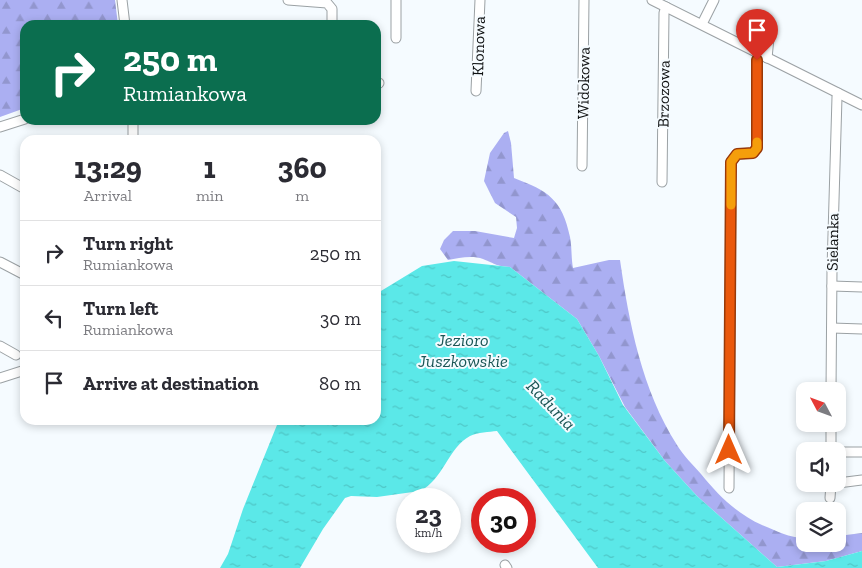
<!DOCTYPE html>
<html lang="en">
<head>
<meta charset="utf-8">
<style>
	:root { --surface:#fff; --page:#f7f7f7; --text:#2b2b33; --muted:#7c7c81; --line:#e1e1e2 }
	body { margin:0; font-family:"Zilla Slab",serif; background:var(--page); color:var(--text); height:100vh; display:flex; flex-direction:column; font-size:19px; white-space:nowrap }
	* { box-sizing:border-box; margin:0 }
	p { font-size:16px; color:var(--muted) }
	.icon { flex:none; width:28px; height:28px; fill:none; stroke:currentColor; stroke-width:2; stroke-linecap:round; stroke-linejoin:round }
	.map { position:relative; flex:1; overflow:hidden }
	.sheet { position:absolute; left:20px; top:135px; width:361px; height:290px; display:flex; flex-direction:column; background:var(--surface); border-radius:15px; box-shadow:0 2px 8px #0003 }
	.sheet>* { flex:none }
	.banner { position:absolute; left:20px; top:20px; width:361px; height:105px; border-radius:15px; box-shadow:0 2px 8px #0003; background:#0b6e4f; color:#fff; overflow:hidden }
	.needle { width:32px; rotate:311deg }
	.fabs { position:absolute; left:796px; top:382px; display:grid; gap:10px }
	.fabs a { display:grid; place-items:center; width:50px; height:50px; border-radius:10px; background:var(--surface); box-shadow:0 2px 8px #0003; font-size:25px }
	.speed { position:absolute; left:396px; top:488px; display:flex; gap:10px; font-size:25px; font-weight:700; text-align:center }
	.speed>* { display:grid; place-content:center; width:65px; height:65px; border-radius:50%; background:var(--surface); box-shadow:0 2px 8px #0003; line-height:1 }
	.speed small { font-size:12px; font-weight:400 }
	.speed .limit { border:8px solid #d22; background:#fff; color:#111 }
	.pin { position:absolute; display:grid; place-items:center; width:42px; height:42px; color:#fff; margin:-51px -21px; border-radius:50% 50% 50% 0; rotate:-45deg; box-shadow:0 0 5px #0007 }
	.pin .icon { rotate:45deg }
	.me { position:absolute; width:55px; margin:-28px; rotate:0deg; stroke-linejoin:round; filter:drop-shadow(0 0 4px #0008) }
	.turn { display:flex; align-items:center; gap:18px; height:105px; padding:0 20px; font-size:22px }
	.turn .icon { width:65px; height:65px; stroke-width:2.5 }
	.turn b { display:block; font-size:35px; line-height:42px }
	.eta { display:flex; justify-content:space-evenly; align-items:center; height:85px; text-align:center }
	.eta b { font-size:30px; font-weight:800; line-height:35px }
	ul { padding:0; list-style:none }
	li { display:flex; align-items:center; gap:15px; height:65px; padding:0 20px; border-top:1px solid var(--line) }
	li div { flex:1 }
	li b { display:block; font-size:19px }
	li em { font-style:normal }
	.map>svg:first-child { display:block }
</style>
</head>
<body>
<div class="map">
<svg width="862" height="568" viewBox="0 0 862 568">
	<defs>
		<pattern id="forest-firs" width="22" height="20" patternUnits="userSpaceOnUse" patternTransform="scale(1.25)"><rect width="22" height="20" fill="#abaff2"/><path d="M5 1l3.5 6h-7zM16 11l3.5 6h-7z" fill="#9296ce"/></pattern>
		<pattern id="water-ripples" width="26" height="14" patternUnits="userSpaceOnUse" patternTransform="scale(1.25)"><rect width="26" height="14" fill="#5be8e8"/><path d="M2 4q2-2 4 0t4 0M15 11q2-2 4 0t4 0" fill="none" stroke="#4ec6c6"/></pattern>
	</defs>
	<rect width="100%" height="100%" fill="#f5fbff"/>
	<g fill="url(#forest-firs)">
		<polygon points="0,0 115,0 118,25 25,25 25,108 0,117"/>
		<path d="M508 131 511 143 514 178C548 191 562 199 570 237 572 247 571 257 573 268L609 260H620C629 323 642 390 677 445 683 455 693 465 701 474 718 495 737 514 762 525 777 531 789 538 805 538V544H838V536L862 533V551L826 561 777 567 697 496 665 461 625 407 599 356 577 319 510 267C495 266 496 264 483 259 472 255 459 258 448 260L440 249 444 240 453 231H475L514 238 517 228 516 217 495 203 484 181 490 153 504 133Z"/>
	</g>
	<path fill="url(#water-ripples)" d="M454 261 510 267 577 319 599 356 623 405 665 461 697 496 777 567 826 561 862 551V568H598L497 431C489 432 478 432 470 436 448 448 443 480 420 491L377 497 351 496 345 498 323 529 300 568H220L228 554 243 509 279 420H376V294L422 266Z"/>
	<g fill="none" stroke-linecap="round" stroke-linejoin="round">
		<defs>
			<g id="minor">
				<polyline points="122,0 125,25"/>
				<polyline points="288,0 327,3 332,9 332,25"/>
				<polyline points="652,0 862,105"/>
				<polyline points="702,24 714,0"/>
				<polyline points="396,38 396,0"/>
				<polyline points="767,58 769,38"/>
				<polyline points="376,83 379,83"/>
				<polyline points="476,91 480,0"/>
				<polyline points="133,120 133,140"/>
				<polyline points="0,127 25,119"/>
				<polyline points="582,166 584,0"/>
				<polyline points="0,175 25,189"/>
				<polyline points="662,182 664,13 666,7"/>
				<polyline points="0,262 25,275"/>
				<polyline points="832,286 862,287"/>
				<polyline points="832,328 862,329"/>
				<polyline points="0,346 16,355"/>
				<polyline points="0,378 25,370"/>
				<polyline points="831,391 832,269 837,97 838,93"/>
				<polyline points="831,451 831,424"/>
				<polyline points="838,452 862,452"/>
				<polyline points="838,483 862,480"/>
				<polyline points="729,488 731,162 737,154 753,153 757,148 757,60 759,53"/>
				<polyline points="830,498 831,484"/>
				<polyline points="505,565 507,568"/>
			</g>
		</defs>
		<use href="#minor" stroke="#9ba1a4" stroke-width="11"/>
		<use href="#minor" stroke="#fff" stroke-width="9"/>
	</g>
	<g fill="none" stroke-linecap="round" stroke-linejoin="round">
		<defs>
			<polyline id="route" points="729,450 731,162 737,154 753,153 757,148 757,60"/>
		</defs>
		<use href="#route" stroke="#983908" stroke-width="12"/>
		<use href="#route" stroke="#ea580c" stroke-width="9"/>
		<polyline stroke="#f59e0b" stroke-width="9" points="731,205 731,162 737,154 753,153 757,148 757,142"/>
	</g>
	<g text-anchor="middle" stroke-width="4" stroke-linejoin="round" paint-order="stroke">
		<g font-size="16" fill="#0e1011" stroke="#f5fbff">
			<text transform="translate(478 46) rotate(-88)" y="6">Klonowa</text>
			<text transform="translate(583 83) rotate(-89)" y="6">Widokowa</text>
			<text transform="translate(663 94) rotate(-89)" y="6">Brzozowa</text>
			<text transform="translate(832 242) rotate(-89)" y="6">Sielanka</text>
		</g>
		<g font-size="18" font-style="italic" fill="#1b5656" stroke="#f5fbff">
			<text x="463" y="346">Jezioro<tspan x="463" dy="21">Juszkowskie</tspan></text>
			<text transform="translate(551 405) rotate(46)" y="6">Radunia</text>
		</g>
	</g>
</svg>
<div class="fabs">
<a><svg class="needle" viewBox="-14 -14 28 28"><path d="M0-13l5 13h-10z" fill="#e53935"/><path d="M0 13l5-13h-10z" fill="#7c7c81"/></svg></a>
<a><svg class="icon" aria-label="sound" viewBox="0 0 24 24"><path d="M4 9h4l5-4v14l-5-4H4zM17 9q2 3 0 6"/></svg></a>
<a><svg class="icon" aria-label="layers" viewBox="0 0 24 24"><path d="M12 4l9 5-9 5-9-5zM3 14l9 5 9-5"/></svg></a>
</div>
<div class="speed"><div>23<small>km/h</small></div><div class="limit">30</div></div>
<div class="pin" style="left:757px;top:60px;background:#d93025"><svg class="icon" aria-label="arrive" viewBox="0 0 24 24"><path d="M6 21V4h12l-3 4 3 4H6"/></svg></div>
<svg class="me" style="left:729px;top:450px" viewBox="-20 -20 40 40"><path d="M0-17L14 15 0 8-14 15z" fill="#ea580c" stroke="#fff" stroke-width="4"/></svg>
<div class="banner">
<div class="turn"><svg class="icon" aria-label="right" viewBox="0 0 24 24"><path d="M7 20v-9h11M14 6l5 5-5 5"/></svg><div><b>250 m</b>Rumiankowa</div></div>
</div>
<section class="sheet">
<div class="eta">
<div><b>13:29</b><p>Arrival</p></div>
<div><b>1</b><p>min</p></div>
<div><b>360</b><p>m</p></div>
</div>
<ul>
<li><svg class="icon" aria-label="right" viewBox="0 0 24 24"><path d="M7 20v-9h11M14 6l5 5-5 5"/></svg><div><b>Turn right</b><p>Rumiankowa</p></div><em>250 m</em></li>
<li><svg class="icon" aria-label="left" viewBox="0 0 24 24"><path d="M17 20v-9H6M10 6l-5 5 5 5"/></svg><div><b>Turn left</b><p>Rumiankowa</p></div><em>30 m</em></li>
<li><svg class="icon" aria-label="arrive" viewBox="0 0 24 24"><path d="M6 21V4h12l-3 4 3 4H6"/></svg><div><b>Arrive at destination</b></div><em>80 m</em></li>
</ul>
</section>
</div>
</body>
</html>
